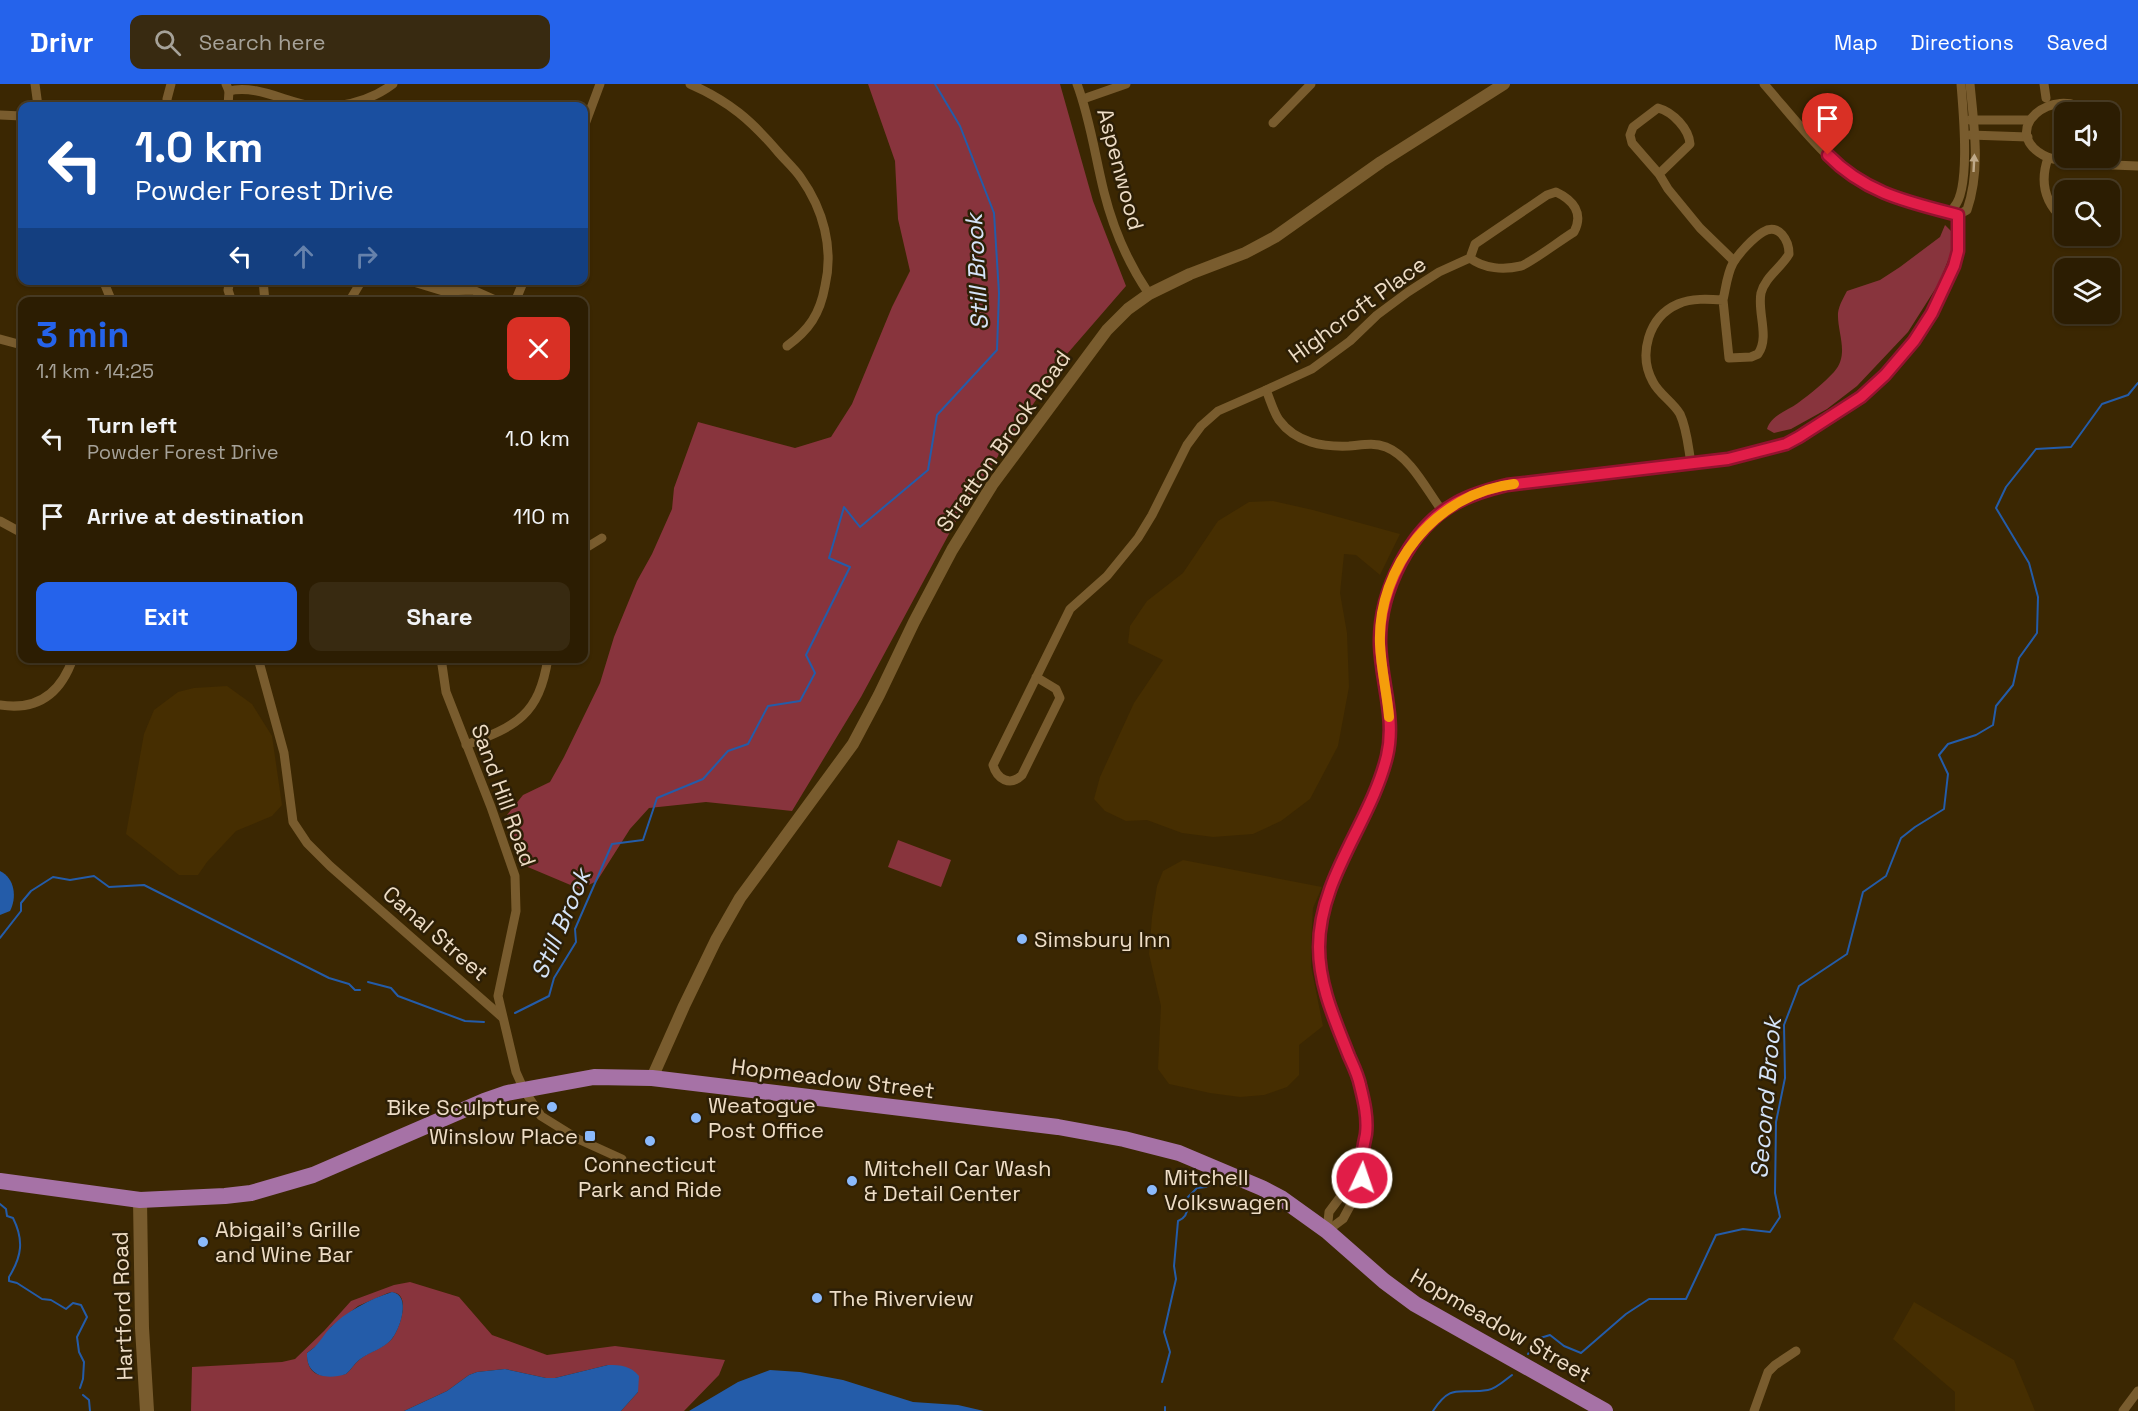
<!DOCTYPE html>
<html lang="en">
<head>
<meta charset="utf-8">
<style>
	:root { --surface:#2c1d02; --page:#382a11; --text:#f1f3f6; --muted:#a6a299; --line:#483b24; --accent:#2563eb }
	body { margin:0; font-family:"Space Grotesk",sans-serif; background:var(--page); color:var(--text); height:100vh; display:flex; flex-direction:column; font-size:22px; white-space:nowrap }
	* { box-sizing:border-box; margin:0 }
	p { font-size:20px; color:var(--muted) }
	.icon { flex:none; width:33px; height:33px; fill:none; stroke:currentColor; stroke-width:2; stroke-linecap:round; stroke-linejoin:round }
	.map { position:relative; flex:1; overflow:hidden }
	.sheet { position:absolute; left:18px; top:213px; width:570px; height:366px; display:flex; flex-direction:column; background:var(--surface); border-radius:12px; box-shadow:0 2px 4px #0004,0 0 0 2px var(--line) }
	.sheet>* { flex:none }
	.top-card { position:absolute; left:18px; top:18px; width:570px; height:183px; border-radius:12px; box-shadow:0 2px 4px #0004,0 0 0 2px var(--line); background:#1a4fa0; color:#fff; overflow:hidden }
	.buttons { position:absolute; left:2054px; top:18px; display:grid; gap:12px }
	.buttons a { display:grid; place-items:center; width:66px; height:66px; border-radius:12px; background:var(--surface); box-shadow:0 2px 4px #0004,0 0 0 2px var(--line); font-size:30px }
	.pin { position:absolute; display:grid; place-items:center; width:51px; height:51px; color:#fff; margin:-62px -26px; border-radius:50% 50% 50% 0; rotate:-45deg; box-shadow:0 0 6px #0007 }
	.pin .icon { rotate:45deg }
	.me { position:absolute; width:66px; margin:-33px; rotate:3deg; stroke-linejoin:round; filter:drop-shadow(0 0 4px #0008) }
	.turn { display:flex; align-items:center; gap:21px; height:126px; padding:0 18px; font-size:27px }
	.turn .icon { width:78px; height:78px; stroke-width:2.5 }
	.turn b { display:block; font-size:42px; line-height:51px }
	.lanes { display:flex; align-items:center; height:57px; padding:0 18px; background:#0003; justify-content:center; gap:30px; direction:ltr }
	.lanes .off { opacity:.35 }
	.round { display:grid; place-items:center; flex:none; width:63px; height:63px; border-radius:12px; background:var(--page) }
	.summary { display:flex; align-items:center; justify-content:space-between; height:102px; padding:0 18px }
	h1 { font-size:36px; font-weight:700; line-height:45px; color:var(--accent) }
	.cta { display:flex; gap:12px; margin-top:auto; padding:12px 18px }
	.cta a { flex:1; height:69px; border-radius:12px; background:var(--accent); color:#fff; font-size:24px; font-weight:700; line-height:69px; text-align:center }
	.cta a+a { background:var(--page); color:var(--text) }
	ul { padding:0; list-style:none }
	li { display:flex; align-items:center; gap:18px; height:78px; padding:0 18px }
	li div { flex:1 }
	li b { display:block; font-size:22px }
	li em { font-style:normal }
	header { display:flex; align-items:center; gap:36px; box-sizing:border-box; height:84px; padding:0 30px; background:var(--accent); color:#fff }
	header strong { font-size:28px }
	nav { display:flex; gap:33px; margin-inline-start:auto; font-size:21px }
	.search { width:420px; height:54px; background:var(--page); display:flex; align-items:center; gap:15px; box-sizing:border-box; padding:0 21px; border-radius:12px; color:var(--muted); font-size:22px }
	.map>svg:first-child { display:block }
</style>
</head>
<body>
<header>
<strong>Drivr</strong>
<div class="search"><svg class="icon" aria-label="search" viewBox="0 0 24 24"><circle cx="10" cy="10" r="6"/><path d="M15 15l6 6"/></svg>Search here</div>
<nav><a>Map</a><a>Directions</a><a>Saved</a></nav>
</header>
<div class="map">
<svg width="2138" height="1327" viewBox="0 0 2138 1327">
	<rect width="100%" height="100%" fill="#3b2702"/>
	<g fill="#462e01">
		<polygon points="1273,417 1313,426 1400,450 1380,491 1356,471 1344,470 1340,509 1347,549 1349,603 1338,662 1310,715 1281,737 1253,750 1213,753 1182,749 1147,736 1126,737 1105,727 1094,715 1100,693 1134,619 1163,576 1128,559 1130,542 1147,517 1183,489 1218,437 1249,418"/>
		<polygon points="227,602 252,620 272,652 282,721 272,732 236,747 207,778 198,791 179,791 126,750 144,650 154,626 178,608 194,604"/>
		<polygon points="1183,776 1322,803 1313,824 1311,859 1311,882 1323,942 1299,961 1299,991 1287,1003 1264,1011 1240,1013 1210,1009 1169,1000 1158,985 1161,922 1149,870 1152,833 1157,802 1163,787"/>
		<polygon points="1914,1218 2014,1276 2035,1327 1955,1327 1955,1308 1893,1255"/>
	</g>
	<g fill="#88343d" fill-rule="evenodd">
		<polygon points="868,0 1060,0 1093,117 1126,202 1067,270 963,424 861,613 792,727 706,718 649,724 630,745 597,797 580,805 523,781 507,731 523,711 550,698 564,673 600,599 614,553 637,497 652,470 672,425 674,404 698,338 795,364 831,353 852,320 892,223 910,187 898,135 895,77"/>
		<path d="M1945 141 1953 149 1951 169 1939 199 1908 248 1857 302 1827 325 1791 345 1774 349 1767 345C1771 331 1787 327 1798 319 1810 310 1824 299 1834 288 1850 270 1837 249 1838 229 1839 221 1844 213 1847 207L1880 196 1900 183 1940 153Z"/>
		<polygon points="898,756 951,776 941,803 888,783"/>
		<path d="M410 1198 459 1213 492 1251 547 1271 615 1262 725 1276 719 1291 684 1327H621L638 1308 608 1281 555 1294H546L505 1285 477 1288 469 1291 447 1307 404 1327H191L192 1283 282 1278 295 1275 324 1247 351 1217 394 1201ZM388 1209C414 1204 400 1246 391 1256 382 1265 368 1268 359 1276 354 1280 351 1286 346 1290 326 1293 307 1296 307 1269L320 1259 331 1243 358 1222Z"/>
	</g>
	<g fill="#245ca9">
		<path d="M0 787C15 794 17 814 10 827L0 831Z"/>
		<path d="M392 1208C412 1211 400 1246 391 1256 383 1265 369 1268 359 1276 354 1280 351 1286 346 1290 327 1296 306 1293 307 1269 319 1261 321 1254 330 1244 345 1228 370 1215 392 1208Z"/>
		<path d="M608 1281C621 1281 631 1282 639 1292L638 1308 621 1327H404L447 1307 469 1291 477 1288 505 1285 546 1294H555Z"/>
		<polygon points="770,1286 800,1288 843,1296 913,1318 958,1321 984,1327 689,1327 738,1298"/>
	</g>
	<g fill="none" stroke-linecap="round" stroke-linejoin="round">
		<g stroke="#245ca9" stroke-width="2">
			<polyline points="0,854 21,827 21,819 31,807 53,793 70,796 94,792 109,803 144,801 329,894 349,900 355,906 360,906"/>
			<polyline points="368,898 391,904 398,912 465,937 484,938"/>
			<polyline points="515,929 549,912 554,894 576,858 575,845 612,760 643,756 657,714 703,695 728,667 748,660 768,622 800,617 815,589 806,571 850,483 829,474 844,423 860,443 928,386 937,331 997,266 999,209 994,129 960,42 935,0"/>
			<path d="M0 1120 6 1125 7 1132 13 1134C24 1156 22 1172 9 1193V1197L17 1199 42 1215 51 1216 66 1225 73 1219 81 1221 87 1233 77 1253 79 1268 84 1278 83 1295 80 1304"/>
			<polyline points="1528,1270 1537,1255 1550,1251 1564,1262 1581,1269 1626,1230 1649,1215 1686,1215 1716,1151 1743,1145 1770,1148 1780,1133 1775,1109 1776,1038 1785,994 1784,941 1799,902 1847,870 1863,808 1886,792 1901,754 1915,743 1944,725 1948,690 1939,671 1948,660 1976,651 1993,641 1996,622 2013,601 2019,574 2037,549 2038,513 2029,479 1996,424 2006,403 2036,365 2071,363 2102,320 2128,311 2138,299"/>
			<path d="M1162 1298 1170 1268 1164 1248 1176 1195 1174 1182 1178 1137C1188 1133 1189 1124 1187 1114L1197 1104 1206 1103 1215 1098"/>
			<polyline points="83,1311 89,1316 90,1327"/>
			<polyline points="1165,1327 1165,1323"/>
			<path d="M1433 1327C1452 1298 1459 1311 1488 1306 1496 1305 1505 1296 1512 1291"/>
		</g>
		<g stroke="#795c2e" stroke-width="9">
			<polyline points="35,0 38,22"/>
			<polyline points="226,0 229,7 228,22"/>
			<path d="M690 0C729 17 752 37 779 69 786 77 795 85 801 94 823 125 834 164 825 202 820 230 809 246 787 262"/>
			<path d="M1077 0C1090 34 1095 72 1104 108 1113 144 1128 179 1149 210"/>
			<path d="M1764 0C1800 41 1835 91 1886 111 1909 120 1934 125 1958 131"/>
			<polyline points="2044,0 2046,14"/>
			<path d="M229 7C255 0 286 18 312 22"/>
			<polyline points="1083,15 1126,0"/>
			<polyline points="168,22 167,15 171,0"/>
			<path d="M337 22C359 19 376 13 393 0"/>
			<polyline points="0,31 22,32"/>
			<polyline points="1970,36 2028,36"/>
			<polyline points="1273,39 1311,0"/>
			<polyline points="584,43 600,0"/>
			<polyline points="1970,51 2028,53"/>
			<path d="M2048 74C2040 97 2044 117 2062 134"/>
			<path d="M2070 74C2061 77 2052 76 2043 71 1999 46 2053 0 2088 28"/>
			<polyline points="2091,74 2113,81 2138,82"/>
			<path d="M1659 90 1690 60C1689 45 1673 28 1658 24L1633 43 1630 51 1632 59 1659 90 1668 105 1700 144 1734 177"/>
			<path d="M1958 131 1967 126C1981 86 1974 42 1970 0"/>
			<polyline points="103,196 112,218"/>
			<polyline points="230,196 228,206 232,218"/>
			<polyline points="263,196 265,218"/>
			<polyline points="407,196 443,207 473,206 500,218"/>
			<polyline points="349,218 362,196"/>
			<polyline points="515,218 524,196"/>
			<polyline points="0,255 22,261"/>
			<path d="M1691 379C1688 362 1687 345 1680 330 1673 318 1659 310 1653 298 1638 271 1648 233 1678 220 1692 214 1708 215 1723 216L1729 274 1751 273 1758 270C1770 253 1757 228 1761 209 1765 193 1781 184 1789 170 1789 157 1779 138 1763 148 1753 154 1739 169 1733 179 1727 190 1726 203 1723 216"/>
			<path d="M1443 428C1427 407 1411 373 1386 363 1373 358 1362 361 1349 362 1323 363 1296 359 1279 336 1273 327 1270 315 1266 306L1312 285 1350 257 1377 231 1408 208 1439 188 1470 174 1475 160 1547 111 1556 108C1573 116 1584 129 1574 148 1562 155 1532 178 1521 182 1504 186 1484 185 1470 174"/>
			<polyline points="0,437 22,449"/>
			<polyline points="584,465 602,454"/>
			<polyline points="258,574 284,669 293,738 307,759 330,782 502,933"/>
			<polyline points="441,574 446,608 491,723 515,792 516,827 498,912 516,988 524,1006 541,1032 578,1055 622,1075"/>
			<path d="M1036 593 1056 605 1060 614 1022 691C1010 703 997 695 993 681L1070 525 1107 492 1138 454 1152 431 1187 361 1201 342 1218 327 1266 306"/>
			<path d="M0 621C38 627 61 609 73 574"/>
			<path d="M466 661C517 642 539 631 548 574"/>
			<path d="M1327 1147 1343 1135 1357 1109 1366 1079 1363 1070 1366 1048 1365 1025 1360 998 1323 905 1319 862 1326 815 1380 695 1387 672 1390 651 1389 632 1380 560 1383 531 1388 505 1406 466 1443 428 1455 419 1483 407 1507 401 1728 375 1786 360 1811 345 1861 313 1885 291 1907 268 1921 247 1932 229 1954 182 1958 154V131L1954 123C1971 105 1963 26 1961 0"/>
			<polyline points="1327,1147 1329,1128 1341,1112 1353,1078 1363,1070"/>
			<polyline points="1754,1327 1768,1288 1775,1281 1796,1267"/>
			<polyline points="2123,1327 2138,1307"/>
		</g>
		<polyline stroke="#795c2e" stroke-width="12" points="652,994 684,922 716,856 740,814 853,660 879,611 914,538 952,466 992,401 1107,246 1128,225 1149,210 1190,190 1245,169 1275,153 1381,78 1504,0"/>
		<polyline stroke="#795c2e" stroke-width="14" points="140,1116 142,1244 147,1327"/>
		<polyline stroke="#a672a6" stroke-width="16" points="0,1097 140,1116 225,1112 251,1109 313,1091 484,1017 507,1009 594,993 652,994 1058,1043 1124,1055 1179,1069 1262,1104 1281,1114 1327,1147 1384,1197 1415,1220 1605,1327"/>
	</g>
	<defs><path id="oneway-solid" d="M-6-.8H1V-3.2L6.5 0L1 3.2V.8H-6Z" transform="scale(1.5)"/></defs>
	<use fill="#bfa989" href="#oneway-solid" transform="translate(1974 79) rotate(-87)"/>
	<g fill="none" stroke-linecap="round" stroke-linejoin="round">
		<defs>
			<path id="route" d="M1362 1094C1363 1089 1367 1082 1365 1077 1364 1071 1363 1074 1363 1068 1363 1062 1365 1056 1366 1050 1368 1034 1364 1017 1360 1001 1358 991 1353 981 1349 972 1335 936 1319 902 1319 863 1319 794 1371 738 1387 672 1396 634 1381 598 1380 560 1379 508 1410 444 1456 419 1472 410 1490 405 1507 401L1728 375 1786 360 1799 353 1861 313 1885 291 1914 257 1932 229 1954 182 1958 167V131C1908 118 1865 109 1828 71"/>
		</defs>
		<use href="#route" stroke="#92132f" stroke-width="15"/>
		<use href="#route" stroke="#e11d48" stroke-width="10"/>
		<path stroke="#f59e0b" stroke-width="10" d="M1389 633C1387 609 1381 585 1380 560 1377 483 1436 409 1514 400"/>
	</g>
	<g fill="#8bbafc" stroke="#2d1f06" stroke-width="2">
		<circle cx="1022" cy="855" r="6"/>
		<circle cx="552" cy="1023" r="6"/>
		<circle cx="696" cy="1034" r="6"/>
		<rect x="584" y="1046" width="12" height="12" rx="3"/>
		<circle cx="650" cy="1057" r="6"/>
		<circle cx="852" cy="1097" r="6"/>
		<circle cx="1152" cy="1106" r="6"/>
		<circle cx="203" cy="1158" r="6"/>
		<circle cx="817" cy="1214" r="6"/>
	</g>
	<g text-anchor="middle" stroke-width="5" stroke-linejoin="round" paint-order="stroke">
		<g font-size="22" fill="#eeddc6" stroke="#2d1f06">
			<text transform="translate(1121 85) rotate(75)" y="8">Aspenwood</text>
			<text transform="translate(1357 225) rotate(-36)" y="8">Highcroft Place</text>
			<text transform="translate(1003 357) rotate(-55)" y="8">Stratton Brook Road</text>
			<text transform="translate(504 711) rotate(70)" y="8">Sand Hill Road</text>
			<text transform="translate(436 849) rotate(41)" y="8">Canal Street</text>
			<text transform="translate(833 994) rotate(7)" y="8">Hopmeadow Street</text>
			<text transform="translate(122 1222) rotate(-92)" y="8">Hartford Road</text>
			<text transform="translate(1501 1241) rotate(30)" y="8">Hopmeadow Street</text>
		</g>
		<g font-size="22" fill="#eeddc6" stroke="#2d1f06" text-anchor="start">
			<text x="1034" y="863">Simsbury Inn</text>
			<text x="708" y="1029">Weatogue<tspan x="708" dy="25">Post Office</tspan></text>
			<text x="540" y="1031" text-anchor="end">Bike Sculpture</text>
			<text x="578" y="1060" text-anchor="end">Winslow Place</text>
			<text x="650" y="1088" text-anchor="middle">Connecticut<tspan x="650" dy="25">Park and Ride</tspan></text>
			<text x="864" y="1092">Mitchell Car Wash<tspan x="864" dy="25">&amp; Detail Center</tspan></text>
			<text x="1164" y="1101">Mitchell<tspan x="1164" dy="25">Volkswagen</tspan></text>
			<text x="215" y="1153">Abigail's Grille<tspan x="215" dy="25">and Wine Bar</tspan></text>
			<text x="829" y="1222">The Riverview</text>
		</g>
		<g font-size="24" font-style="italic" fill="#d5e4f9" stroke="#2d1f06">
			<text transform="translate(977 188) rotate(-93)" y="8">Still Brook</text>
			<text transform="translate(561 840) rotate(-67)" y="8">Still Brook</text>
			<text transform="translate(1766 1014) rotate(-85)" y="8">Second Brook</text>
		</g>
	</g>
</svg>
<div class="buttons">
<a><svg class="icon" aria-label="sound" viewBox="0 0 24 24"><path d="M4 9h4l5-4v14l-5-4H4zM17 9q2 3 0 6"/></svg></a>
<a><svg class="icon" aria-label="search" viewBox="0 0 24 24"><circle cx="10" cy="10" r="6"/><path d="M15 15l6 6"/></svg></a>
<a><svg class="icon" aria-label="layers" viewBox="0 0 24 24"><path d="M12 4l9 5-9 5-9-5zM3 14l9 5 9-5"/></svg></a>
</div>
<div class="pin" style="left:1828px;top:71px;background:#d93025"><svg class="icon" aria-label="arrive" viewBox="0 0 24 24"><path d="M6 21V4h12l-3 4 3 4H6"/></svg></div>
<svg class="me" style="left:1362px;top:1094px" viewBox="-20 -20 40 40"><circle r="17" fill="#e11d48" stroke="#fff" stroke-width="3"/><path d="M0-11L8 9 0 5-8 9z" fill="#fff"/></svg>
<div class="top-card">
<div class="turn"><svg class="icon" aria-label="left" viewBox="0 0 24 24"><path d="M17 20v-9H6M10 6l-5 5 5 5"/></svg><div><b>1.0 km</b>Powder Forest Drive</div></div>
<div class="lanes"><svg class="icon" aria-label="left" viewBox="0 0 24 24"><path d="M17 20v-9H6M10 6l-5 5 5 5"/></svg><svg class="icon off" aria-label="ahead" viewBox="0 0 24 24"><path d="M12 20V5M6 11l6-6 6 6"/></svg><svg class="icon off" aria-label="right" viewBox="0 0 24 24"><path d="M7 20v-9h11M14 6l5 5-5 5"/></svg></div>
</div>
<section class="sheet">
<div class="summary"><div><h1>3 min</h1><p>1.1 km · 14:25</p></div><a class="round" style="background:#d93025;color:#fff"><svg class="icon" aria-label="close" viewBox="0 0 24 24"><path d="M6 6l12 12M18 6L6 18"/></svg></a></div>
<ul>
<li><svg class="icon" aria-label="left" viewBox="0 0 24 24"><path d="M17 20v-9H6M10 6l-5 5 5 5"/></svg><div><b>Turn left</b><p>Powder Forest Drive</p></div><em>1.0 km</em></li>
<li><svg class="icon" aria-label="arrive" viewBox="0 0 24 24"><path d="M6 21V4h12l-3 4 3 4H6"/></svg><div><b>Arrive at destination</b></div><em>110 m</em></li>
</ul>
<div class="cta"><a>Exit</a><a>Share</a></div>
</section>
</div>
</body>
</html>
